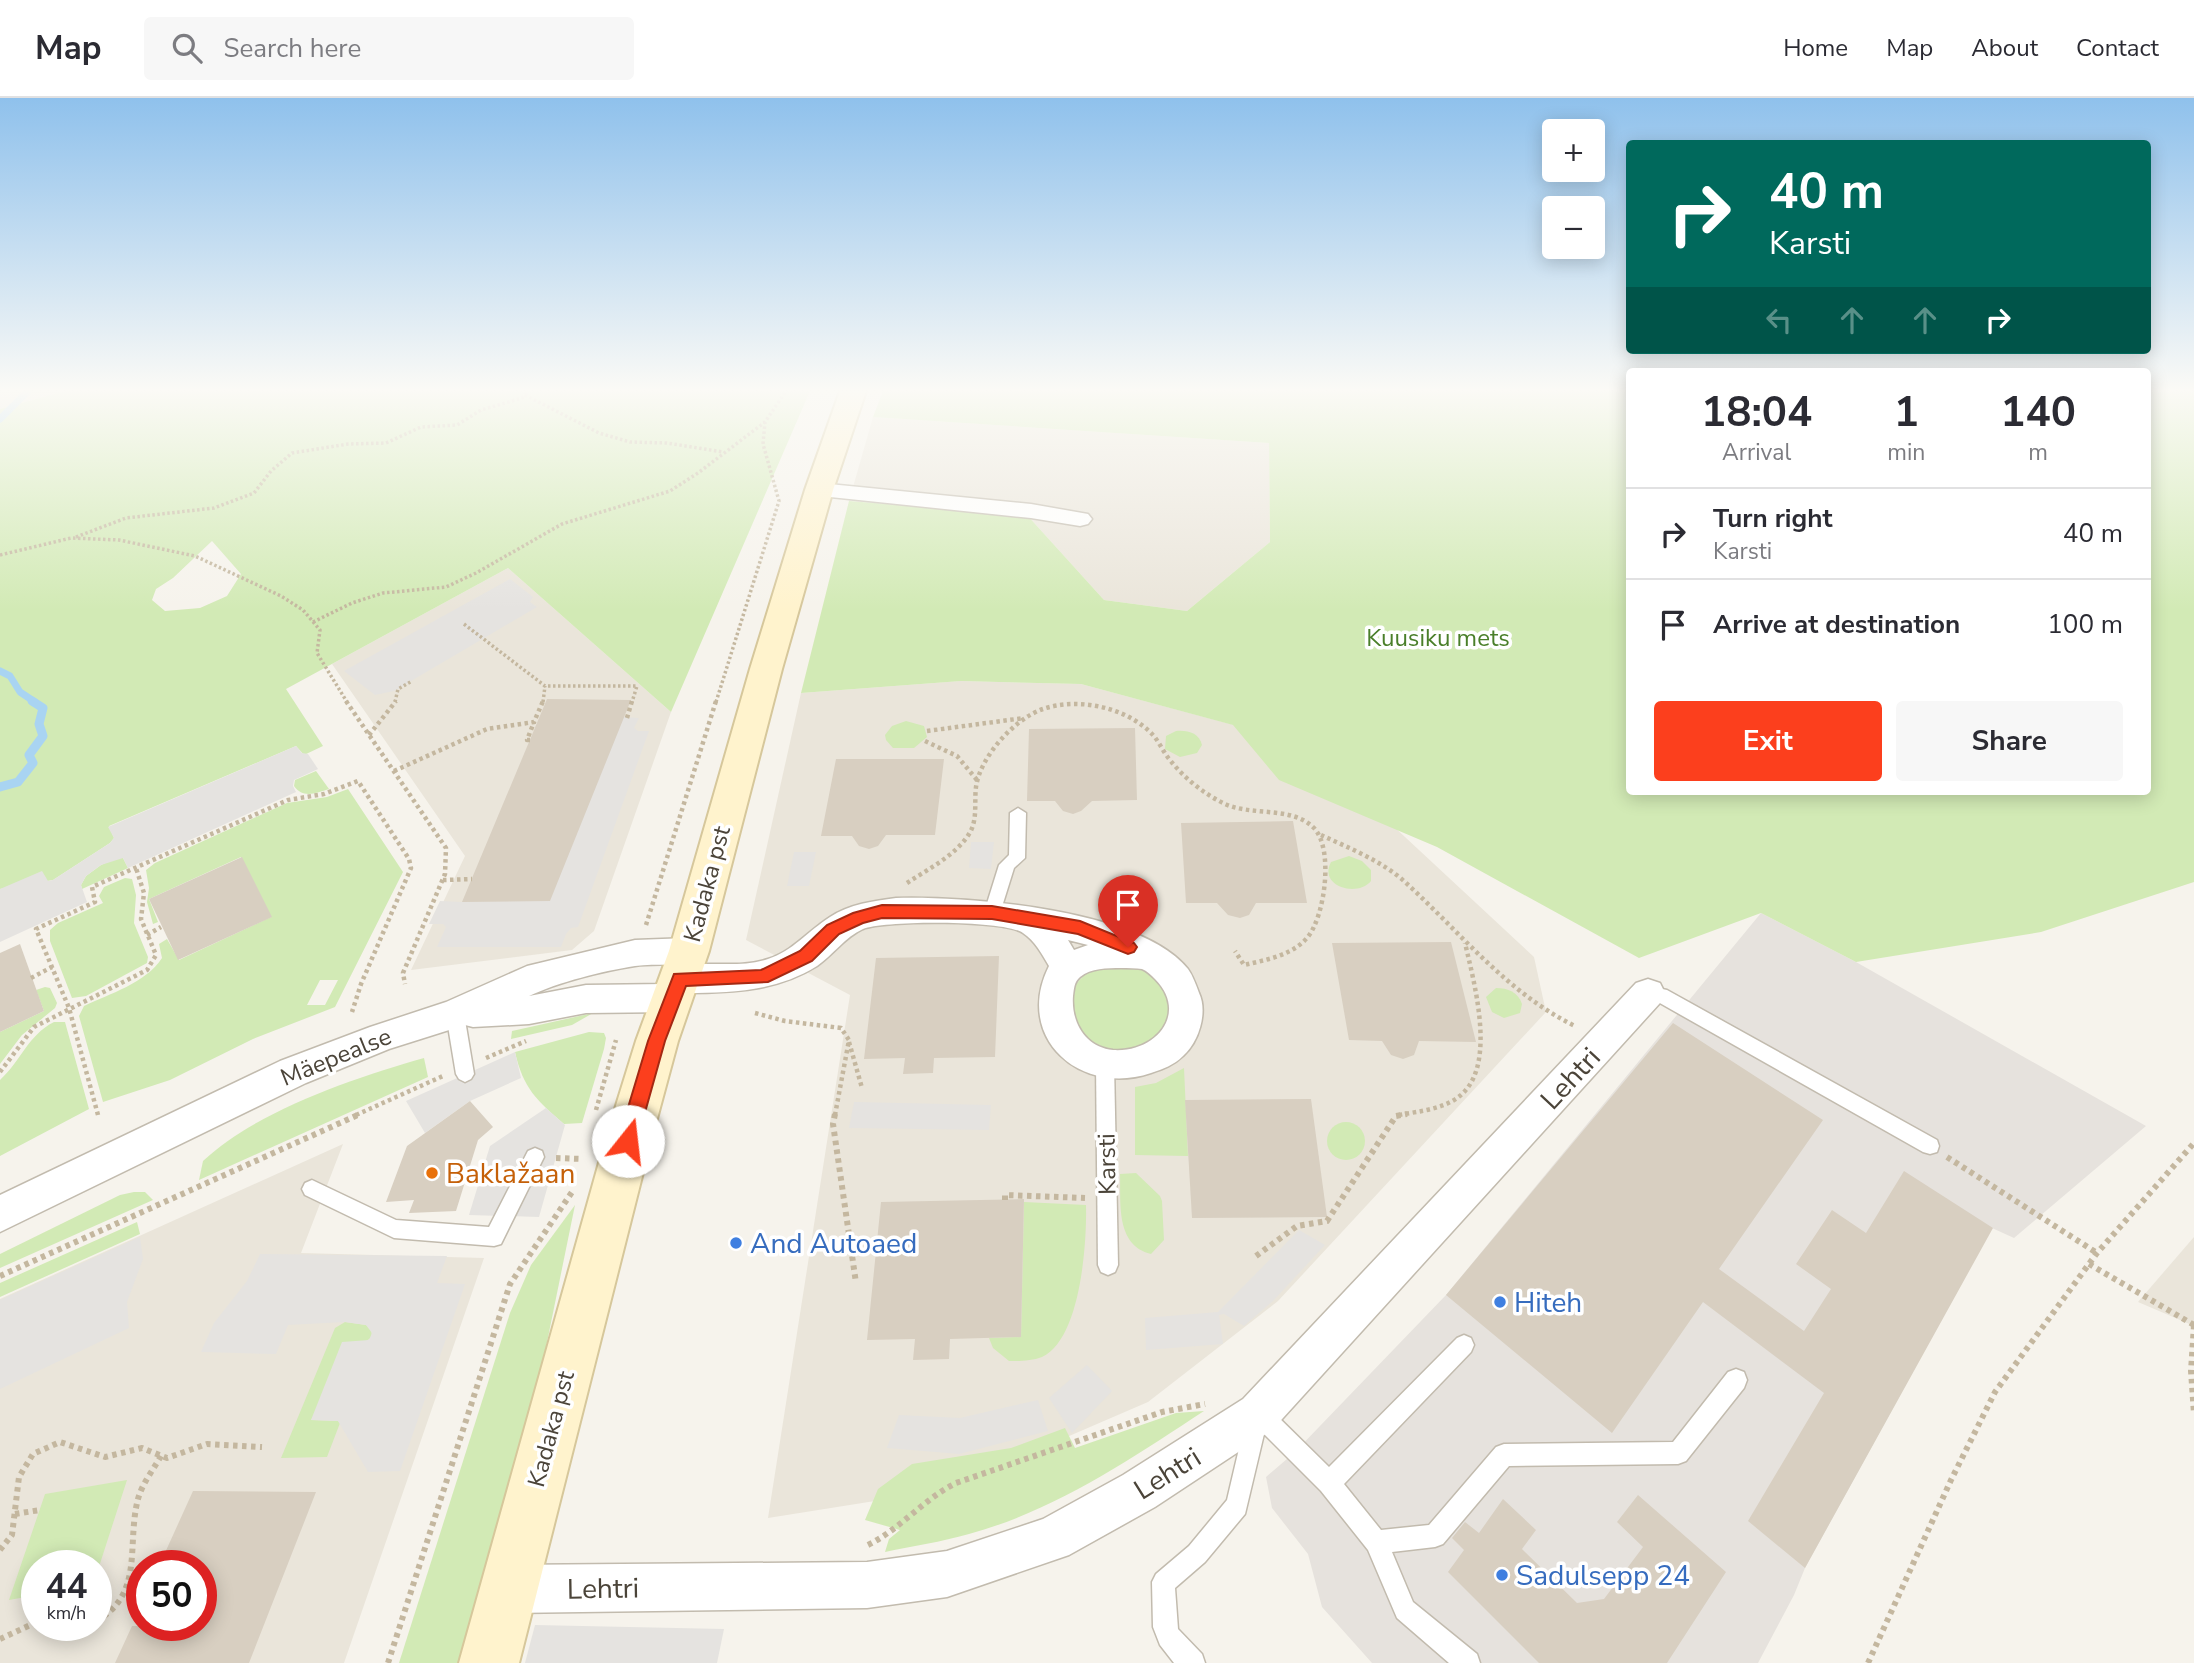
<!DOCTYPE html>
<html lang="en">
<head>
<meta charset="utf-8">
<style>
	:root { --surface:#fff; --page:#f7f7f7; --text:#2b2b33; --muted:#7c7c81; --line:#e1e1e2; --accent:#fc3f1d }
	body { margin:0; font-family:"Nunito Sans",sans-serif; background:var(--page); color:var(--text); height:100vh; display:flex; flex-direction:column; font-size:26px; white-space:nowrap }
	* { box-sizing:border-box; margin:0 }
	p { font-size:23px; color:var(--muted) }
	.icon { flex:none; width:38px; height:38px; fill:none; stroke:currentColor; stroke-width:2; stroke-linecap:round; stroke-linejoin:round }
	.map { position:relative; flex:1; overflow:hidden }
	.side { position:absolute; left:1626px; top:270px; width:525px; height:427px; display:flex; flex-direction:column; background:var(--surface); border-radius:7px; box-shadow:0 4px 18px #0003 }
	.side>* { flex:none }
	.banner { position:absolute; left:1626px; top:42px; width:525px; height:214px; border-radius:7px; box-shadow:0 4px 18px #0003; background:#00695c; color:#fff; overflow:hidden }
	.fabs { position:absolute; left:1542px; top:21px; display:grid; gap:14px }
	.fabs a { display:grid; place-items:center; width:63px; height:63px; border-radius:7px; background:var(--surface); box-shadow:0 4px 18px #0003; font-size:35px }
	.speed { position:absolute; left:21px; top:1452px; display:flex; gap:14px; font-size:35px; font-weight:700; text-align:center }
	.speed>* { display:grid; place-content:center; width:91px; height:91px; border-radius:50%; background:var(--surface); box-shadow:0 4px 18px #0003; line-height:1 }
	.speed small { font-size:18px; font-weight:400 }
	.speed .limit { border:10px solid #d22; background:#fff; color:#111 }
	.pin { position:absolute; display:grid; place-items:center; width:60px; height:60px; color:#fff; margin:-72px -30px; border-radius:50% 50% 50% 0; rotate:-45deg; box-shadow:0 0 7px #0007 }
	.pin .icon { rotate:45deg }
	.me { position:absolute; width:77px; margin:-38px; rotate:16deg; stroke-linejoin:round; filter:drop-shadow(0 0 5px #0008) }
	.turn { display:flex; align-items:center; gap:24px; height:147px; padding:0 28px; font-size:32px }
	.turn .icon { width:91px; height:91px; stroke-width:2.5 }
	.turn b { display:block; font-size:49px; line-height:60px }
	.lanes { display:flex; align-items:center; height:66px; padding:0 28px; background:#0003; justify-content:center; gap:35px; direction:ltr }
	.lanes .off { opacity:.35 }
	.eta { display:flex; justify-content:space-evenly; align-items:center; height:119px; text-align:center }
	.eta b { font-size:42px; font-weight:700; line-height:49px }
	.primary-button { display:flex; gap:14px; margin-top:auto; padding:14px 28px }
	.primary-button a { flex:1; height:80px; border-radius:7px; background:var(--accent); color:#fff; font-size:28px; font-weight:700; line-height:80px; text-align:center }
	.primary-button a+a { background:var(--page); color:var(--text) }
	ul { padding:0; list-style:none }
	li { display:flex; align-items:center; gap:21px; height:91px; padding:0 28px; border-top:2px solid var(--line) }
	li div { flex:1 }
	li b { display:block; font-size:26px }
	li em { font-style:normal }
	header { display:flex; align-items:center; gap:42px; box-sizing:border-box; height:98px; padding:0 35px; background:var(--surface); border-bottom:2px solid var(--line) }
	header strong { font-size:33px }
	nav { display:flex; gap:38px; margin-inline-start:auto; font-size:24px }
	.search { width:490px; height:63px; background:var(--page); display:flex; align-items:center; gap:18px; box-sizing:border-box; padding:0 24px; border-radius:7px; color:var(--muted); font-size:26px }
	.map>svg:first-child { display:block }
</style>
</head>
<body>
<header>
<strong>Map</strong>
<div class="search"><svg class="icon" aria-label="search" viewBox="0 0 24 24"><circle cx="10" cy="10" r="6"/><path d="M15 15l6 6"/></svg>Search here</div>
<nav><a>Home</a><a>Map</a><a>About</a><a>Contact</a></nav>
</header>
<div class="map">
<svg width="2194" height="1565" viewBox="0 0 2194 1565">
	<rect width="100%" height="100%" fill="#f6f3ec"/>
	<g fill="#eae5da" fill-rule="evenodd">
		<polygon points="0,293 65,293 0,311"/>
		<polygon points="873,319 1269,345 1270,444 1187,513 1104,502 1027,417 849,403"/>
		<polygon points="508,470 671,614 594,833 572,852 411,872 465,758 332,566"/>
		<polygon points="961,583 1081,586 1234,627 1348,686 1534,859 1546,914 1278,1203 1148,1304 1046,1348 900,1399 768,1420 850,897 746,842 801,595"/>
		<path d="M343 1046 301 1155 484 1160 344 1565H0V1201ZM37 1468H96V1528H37ZM142 1468H201V1528H142Z"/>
		<polygon points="2194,1139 2194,1228 2138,1204"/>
	</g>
	<polygon fill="#e6e2dd" points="1761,815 1856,864 2146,1028 2014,1140 1992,1130 1805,1470 1794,1497 1758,1565 1372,1565 1322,1509 1308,1456 1272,1410 1266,1379 1294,1355 1446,1197"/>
	<g fill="#d2eab5" fill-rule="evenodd">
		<path d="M65 293H810L671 614 508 470 286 591 323 648 304 657 296 648 109 728 114 740 110 745 53 782 0 791V311ZM212 443 241 476 227 498 200 510 165 513 152 502 156 491 173 480Z"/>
		<polygon points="883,293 1629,293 1629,693 2147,693 2147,293 2194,293 2194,784 2041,834 1856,864 1761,815 1639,860 1437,749 1279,682 1233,627 1081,586 961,583 801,595 849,403 1027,417 1104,502 1187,513 1270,444 1269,345 873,319"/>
		<polygon points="906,623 924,628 927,639 914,650 893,650 886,642 885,637 892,628"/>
		<path d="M1176 633C1188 632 1199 635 1202 647L1197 655 1180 659 1165 651 1166 638Z"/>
		<path d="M316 673 329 691C316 695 303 701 294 688L295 682Z"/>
		<path d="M348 691 403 774 335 909 253 941 170 982 103 1004 79 918 84 908C109 896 146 885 162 860L159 846 167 841 179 862 271 819 241 759 149 801 158 824 153 826 147 804 149 790 146 772 155 765 287 705 327 699ZM320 882H338L325 907H307Z"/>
		<path d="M1349 758 1362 763 1371 772V783C1357 800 1318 788 1331 764Z"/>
		<polygon points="116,760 123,760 128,770 82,791 81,787 86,778 101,767"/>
		<polygon points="125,780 132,781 136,797 134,825 148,859 147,865 86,898 72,900 50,843 50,832 58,825 103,805 99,798 104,789"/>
		<path d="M1096 869C1144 870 1150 861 1173 907 1169 916 1167 930 1160 937 1113 984 1024 912 1096 869Z"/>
		<polygon points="45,889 50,890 57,905 55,910 22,937 0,966 0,934 44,913 36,892"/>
		<path d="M1496 890C1508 890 1518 894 1522 906L1520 915 1504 920 1492 914 1486 899Z"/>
		<polygon points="593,915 572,927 511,941 512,933"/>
		<path d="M54 924H65L89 1011 0 1058V982C21 963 28 937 54 924Z"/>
		<path d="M589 934 604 935 606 940 604 951 582 1025 564 1026C537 1003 523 990 515 954Z"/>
		<path d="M424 960 428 979 199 1082 203 1063C256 1013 354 980 424 960Z"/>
		<polygon points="1184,970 1188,1058 1135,1057 1135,989 1156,985"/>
		<circle cx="1346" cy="1043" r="19"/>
		<path d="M1136 1075 1160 1098 1162 1103 1164 1142 1151 1156C1115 1147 1121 1104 1120 1076Z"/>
		<polygon points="134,1094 145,1094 153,1102 0,1170 0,1156 120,1097"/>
		<path d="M1024 1104 1086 1107C1087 1144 1081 1241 1042 1259 1032 1263 1020 1263 1009 1263L993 1250 989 1240 1021 1239Z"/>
		<polygon points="575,1107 535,1303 460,1565 399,1565 510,1215 531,1167"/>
		<polygon points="137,1124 140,1136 0,1199 0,1185"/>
		<polygon points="345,1224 366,1227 371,1231 372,1239 366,1243 311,1322 338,1323 340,1325 327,1359 281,1360 335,1230"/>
		<path d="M1204 1313C1131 1361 1054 1413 969 1436 941 1444 913 1448 885 1454L889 1441 900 1432 865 1422 878 1391 912 1366 1011 1350 1065 1330 1075 1350 1176 1315Z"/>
		<polygon points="127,1382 96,1478 96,1468 37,1468 37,1497 9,1502 45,1396"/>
	</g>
	<g fill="#e5e3e0">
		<polygon points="510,481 533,499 530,504 537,509 394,593 375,597 344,573"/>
		<polygon points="624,619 639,620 634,630 638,633 649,633 578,829 571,830 566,836 561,849 437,849 446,829 443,826 429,826 440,803 462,804"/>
		<polygon points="296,648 302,655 308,656 318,671 294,682 293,688 296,694 128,770 123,760 101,767 86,778 81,787 87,804 0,844 0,791 42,773 48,783 53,782 110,745 114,740 108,729"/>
		<polygon points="971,744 994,744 991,771 969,770"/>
		<polygon points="794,754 816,754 809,788 787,788"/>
		<polygon points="515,954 521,980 470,1003 425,1035 406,1003"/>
		<polygon points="854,1004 991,1007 989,1032 849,1030"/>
		<polygon points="546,1010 565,1027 539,1119 469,1117 490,1048"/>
		<polygon points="1299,1132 1325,1147 1273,1203 1244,1228 1224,1216 1219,1217 1223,1246 1146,1252 1145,1220 1218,1214"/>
		<polygon points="140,1139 143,1161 127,1204 129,1230 0,1291 0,1202"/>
		<polygon points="260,1156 447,1158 437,1185 465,1186 400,1373 368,1374 338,1323 311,1322 342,1244 369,1242 372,1235 366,1227 345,1224 288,1227 276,1256 201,1254 214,1225 247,1183"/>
		<polygon points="1087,1267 1112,1293 1072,1335 1049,1300"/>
		<polygon points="1038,1302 1048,1333 959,1356 887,1350 899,1317 960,1320"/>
		<polygon points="535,1527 724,1531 717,1565 525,1565"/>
	</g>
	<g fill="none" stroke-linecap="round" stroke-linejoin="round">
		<g stroke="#a9d4f2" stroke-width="7">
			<polyline points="0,321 28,293"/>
			<polyline points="0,573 10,578 20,594 35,604"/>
		</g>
		<polyline stroke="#a9d4f2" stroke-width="9" points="0,689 18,684 33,665 29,657 43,638 39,626 43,610 32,603"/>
	</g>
	<g fill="#d8cfc1">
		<polygon points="547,601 631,602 550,803 462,804"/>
		<polygon points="1135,630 1137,702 1092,703 1081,713 1073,716 1063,713 1055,703 1027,703 1029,631"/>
		<polygon points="836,661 944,661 935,737 886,737 878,748 869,751 859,748 852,738 821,738"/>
		<polygon points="1293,723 1307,805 1256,805 1249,817 1240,820 1228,817 1217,805 1186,805 1181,725"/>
		<polygon points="242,759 272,819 178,862 149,801"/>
		<polygon points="1451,844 1476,944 1419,943 1414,957 1403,961 1391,957 1382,943 1349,942 1332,845"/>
		<polygon points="20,846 44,913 0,934 0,855"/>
		<polygon points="999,858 995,959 934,960 933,975 903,976 905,960 864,961 876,860"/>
		<polygon points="1673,925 1823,1022 1719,1171 1804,1233 1831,1191 1796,1166 1832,1112 1866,1135 1904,1073 1993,1130 1805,1470 1748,1423 1824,1295 1703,1204 1612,1335 1446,1197"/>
		<polygon points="1311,1001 1327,1119 1192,1120 1185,1002"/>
		<polygon points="470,1003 493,1029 478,1042 456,1113 409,1115 414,1102 386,1104 407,1048"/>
		<polygon points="1024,1101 1021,1239 950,1241 949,1261 913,1262 915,1241 867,1242 881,1104"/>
		<polygon points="193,1393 316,1394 249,1565 115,1565 132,1528 201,1528 201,1468 159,1468"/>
		<polygon points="1638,1397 1726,1474 1667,1565 1539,1565 1448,1474 1464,1452 1452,1440 1465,1424 1479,1435 1503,1401 1536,1432 1522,1451 1577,1505 1604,1501 1643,1449 1617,1424"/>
	</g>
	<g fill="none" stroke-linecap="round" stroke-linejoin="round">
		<defs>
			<g id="lane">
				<polygon points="1018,710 1026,715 1025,760 1014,770 1000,815 998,819 986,819 984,815 999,767 1009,757 1010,715"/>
				<polygon points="1648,888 1667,892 1937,1042 1939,1048 1937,1054 1930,1056 1923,1054 1658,904 1642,900 1640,895 1642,890"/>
				<polygon points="455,909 461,911 464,916 474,976 471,981 465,984 459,981 456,976 446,916 449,911"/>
				<polygon points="1105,957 1111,960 1114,965 1118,1167 1115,1174 1108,1177 1101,1174 1098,1167 1096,965 1099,960"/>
				<polygon points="535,1050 542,1053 544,1059 501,1146 494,1148 394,1140 305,1097 302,1091 305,1085 312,1082 396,1122 489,1129 528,1053"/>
				<polygon points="1464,1237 1471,1240 1474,1247 1471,1254 1344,1386 1381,1432 1429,1427 1496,1349 1504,1346 1673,1344 1728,1274 1736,1271 1744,1274 1747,1282 1744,1290 1686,1363 1678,1366 1509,1368 1443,1446 1435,1449 1392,1454 1413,1504 1477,1556 1480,1565 1449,1565 1397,1520 1368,1452 1321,1393 1264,1336 1245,1416 1205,1464 1175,1490 1178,1531 1202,1556 1205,1565 1174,1565 1160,1547 1153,1529 1152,1484 1156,1476 1189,1448 1227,1402 1245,1325 1252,1309 1260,1306 1268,1309 1329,1369 1457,1240"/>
			</g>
			<g id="street">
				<polygon points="819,385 1031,406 1088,416 1092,421 1088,426 1080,428 1031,420 811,397 808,392 811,387"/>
				<path d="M896 800C969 798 1140 811 1188 871 1193 878 1196 887 1199 895 1208 914 1199 944 1183 958 1174 967 1163 971 1151 975 1081 999 1013 940 1049 868 1042 856 1035 843 1023 835 1005 822 885 822 863 831 845 839 833 857 817 868 777 893 733 895 687 895L690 900 685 910 673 914 586 915 529 926 473 929 465 927 389 951 306 985 0 1134V1097L280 963 370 929 446 904 527 868 635 842 689 840 701 844 706 853 701 862C679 869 657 865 635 868 603 873 559 884 529 898L586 887 665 886 662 881 667 871C699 860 735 872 768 861 793 853 808 833 830 819 850 806 873 803 896 800ZM1068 842 1088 847 1074 852ZM1121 870C1128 870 1136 870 1142 871 1147 873 1151 877 1155 881 1189 915 1156 955 1113 952 1085 949 1071 924 1073 898 1074 891 1074 884 1080 879 1091 870 1107 870 1121 870Z"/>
				<polygon points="1648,881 1660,885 1665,895 1660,905 1273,1331 1155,1409 1069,1457 947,1499 867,1510 509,1515 492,1508 485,1491 492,1474 509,1467 867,1464 947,1453 1043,1421 1123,1377 1243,1301 1636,885"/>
			</g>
			<polygon id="secondary" points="840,293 866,293 833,392 782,571 709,853 678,943 651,1043 519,1565 459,1565 605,1043 636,943 669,853 750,571 805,392"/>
		</defs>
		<use href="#lane" stroke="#c2bbae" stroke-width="3"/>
		<use href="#street" stroke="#c2bbae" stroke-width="3"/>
		<use href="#secondary" stroke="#d6c79b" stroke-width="4"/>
		<g stroke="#c4b79f" stroke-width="3.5" stroke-dasharray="2.5 2.5" stroke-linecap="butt">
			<polyline points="525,297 599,335 630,344 667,345 723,354"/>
			<polyline points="76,439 126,420 214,410 254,395 271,373 292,355 348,346 386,345 421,329 457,327 481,312 522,300 528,293"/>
			<polyline points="0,457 71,440 119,442 195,458 281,498 303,512 320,532 317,555 347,604"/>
			<polyline points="313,524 352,505 383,495 446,489 476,475 562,426 670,393 698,375 765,324"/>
			<polyline points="464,526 545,588 637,588 632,604"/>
			<polyline points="395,604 398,591 412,583"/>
			<polyline points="543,604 545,588"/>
			<polyline points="716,604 779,403 763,346 765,324 786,293"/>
		</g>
		<g stroke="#c4b79f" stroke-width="4.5" stroke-dasharray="3.5 3.5" stroke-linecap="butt">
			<polyline points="346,603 446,750 445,776 403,875 405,886"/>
			<polyline points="627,620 632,603"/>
			<polyline points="927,633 1024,620"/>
			<polyline points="369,637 396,603"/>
			<polyline points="530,642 527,642 534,624"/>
			<polyline points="925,643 957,658 977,682"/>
			<polyline points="394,673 487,631 534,624 543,603"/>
			<path d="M1321 737C1349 750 1382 763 1405 784 1460 834 1507 895 1575 928"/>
			<polyline points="443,782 472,781"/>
			<path d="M907 785C928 771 955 758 969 736 978 722 974 705 976 689 980 659 1014 621 1043 611 1078 599 1126 609 1152 636 1159 643 1163 654 1170 662 1184 680 1203 695 1223 705 1250 719 1291 707 1314 730 1334 751 1325 819 1307 840 1291 858 1265 862 1244 867L1235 853"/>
			<polyline points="646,827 716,603"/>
			<polyline points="147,837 161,829"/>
			<polyline points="31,880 52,869"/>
			<polyline points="755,915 785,923 841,930 849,942 835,1017"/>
			<polyline points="849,944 862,990"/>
			<polyline points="486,960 526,943"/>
			<polyline points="0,974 34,929 147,872 156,857 141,821 144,795 136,770"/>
			<polyline points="596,1012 616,942"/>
			<polyline points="98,1017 69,910 36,831 95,804 92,789 288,702 324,696 358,683 409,761 411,770 361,886 352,914"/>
			<polyline points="356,1017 443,978"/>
			<path d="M1399 1017C1420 1013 1449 1011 1465 993 1495 960 1474 884 1465 845"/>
		</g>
		<g stroke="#c4b79f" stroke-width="6" stroke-dasharray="4.5 4.5" stroke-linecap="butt">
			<polyline points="835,1016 833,1026 856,1185"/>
			<polyline points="1947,1059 2097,1155"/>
			<polyline points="556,1060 582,1061"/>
			<polyline points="1005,1102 1005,1097 1085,1100"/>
			<polyline points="1256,1158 1297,1128 1327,1123 1396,1018 1407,1016"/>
			<polyline points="2089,1166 2194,1227"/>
			<polyline points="0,1178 360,1016"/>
			<polyline points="2194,1227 2191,1273 2194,1316"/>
			<polyline points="15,1416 40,1412"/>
			<path d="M868 1447C900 1431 924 1401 956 1385L1162 1314 1205 1306"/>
			<polyline points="0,1452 12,1437 19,1379 33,1356 60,1344 105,1359 142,1350 167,1360 207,1346 262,1349"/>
			<path d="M96 1523C145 1496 126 1447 138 1401 142 1386 153 1372 161 1358"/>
			<polyline points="0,1541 37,1524"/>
			<polyline points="388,1565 510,1186 572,1094"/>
			<polyline points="1868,1565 1951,1382 1995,1294 2097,1155 2194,1045"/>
		</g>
		<use href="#lane" fill="#fff" fill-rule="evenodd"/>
		<use href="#street" fill="#fff" fill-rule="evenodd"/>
		<use href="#secondary" fill="#fff3cd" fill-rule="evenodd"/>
	</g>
	<linearGradient id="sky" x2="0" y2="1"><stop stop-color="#8fc1ec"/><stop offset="0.57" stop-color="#fbfaf6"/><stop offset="1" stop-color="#fbfaf6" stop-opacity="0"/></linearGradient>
	<rect width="2194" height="512" fill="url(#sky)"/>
	<polygon fill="#fc3f1d" stroke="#a42913" stroke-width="2" points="882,807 992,808 1080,823 1134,845 1137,849 1134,854 1128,856 1078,836 992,821 882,820 863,825 839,836 812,863 768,884 686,888 665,943 637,1043 635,1049 628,1052 621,1049 618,1043 648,943 674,876 761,872 800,853 827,827 853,815"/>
	<circle fill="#e8710a" stroke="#fff" stroke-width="2.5" cx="432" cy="1075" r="7"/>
	<g fill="#3f7fe0" stroke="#fff" stroke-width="2.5">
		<circle cx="736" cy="1145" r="7"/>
		<circle cx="1500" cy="1204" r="7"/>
		<circle cx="1502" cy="1477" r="7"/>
	</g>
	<g text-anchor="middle" stroke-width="7" stroke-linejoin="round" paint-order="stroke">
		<g font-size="24" fill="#4a7f2a" stroke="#fff">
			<text x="1438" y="548">Kuusiku mets</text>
		</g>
		<g font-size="24" fill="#4b4439" stroke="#fff">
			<text transform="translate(707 786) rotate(-75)" y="8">Kadaka pst</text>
			<text transform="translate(336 959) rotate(-22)" y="8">Mäepealse</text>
			<text transform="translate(1107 1066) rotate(-91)" y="8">Karsti</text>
			<text transform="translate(551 1331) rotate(-75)" y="8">Kadaka pst</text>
		</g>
		<g font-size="28" fill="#4b4439" stroke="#fff">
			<text transform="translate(1570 980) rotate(-47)" y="10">Lehtri</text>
			<text transform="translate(1167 1375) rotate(-32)" y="10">Lehtri</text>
			<text transform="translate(603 1490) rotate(-1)" y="10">Lehtri</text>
		</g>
		<g font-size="28" fill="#c56008" stroke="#fff" text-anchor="start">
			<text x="446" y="1085">Baklažaan</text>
		</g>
		<g font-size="28" fill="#366cbe" stroke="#fff" text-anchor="start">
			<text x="750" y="1155">And Autoaed</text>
			<text x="1514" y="1214">Hiteh</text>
			<text x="1516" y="1487">Sadulsepp 24</text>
		</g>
	</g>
</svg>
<div class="fabs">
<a>+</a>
<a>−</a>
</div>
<div class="speed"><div>44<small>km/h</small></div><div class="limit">50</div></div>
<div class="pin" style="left:1128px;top:849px;background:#d93025"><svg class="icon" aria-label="arrive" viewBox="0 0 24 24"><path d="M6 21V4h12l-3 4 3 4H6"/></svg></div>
<svg class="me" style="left:628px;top:1043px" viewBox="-20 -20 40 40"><circle r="19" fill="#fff"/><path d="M0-13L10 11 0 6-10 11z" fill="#fc3f1d"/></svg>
<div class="banner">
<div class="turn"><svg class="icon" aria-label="right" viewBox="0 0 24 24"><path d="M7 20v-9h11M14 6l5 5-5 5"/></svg><div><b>40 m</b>Karsti</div></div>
<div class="lanes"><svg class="icon off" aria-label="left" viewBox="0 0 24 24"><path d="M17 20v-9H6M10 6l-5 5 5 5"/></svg><svg class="icon off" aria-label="ahead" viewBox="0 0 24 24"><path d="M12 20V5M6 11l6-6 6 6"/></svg><svg class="icon off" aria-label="ahead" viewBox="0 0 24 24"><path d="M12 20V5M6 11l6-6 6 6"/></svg><svg class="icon" aria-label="right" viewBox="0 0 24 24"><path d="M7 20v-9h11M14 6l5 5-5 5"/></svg></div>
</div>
<section class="side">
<div class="eta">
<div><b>18:04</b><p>Arrival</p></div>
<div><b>1</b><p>min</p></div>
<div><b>140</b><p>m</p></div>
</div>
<ul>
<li><svg class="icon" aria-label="right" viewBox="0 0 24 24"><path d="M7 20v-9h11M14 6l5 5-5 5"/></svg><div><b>Turn right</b><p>Karsti</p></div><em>40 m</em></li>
<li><svg class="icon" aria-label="arrive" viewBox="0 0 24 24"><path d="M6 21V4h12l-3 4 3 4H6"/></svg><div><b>Arrive at destination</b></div><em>100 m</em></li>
</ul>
<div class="primary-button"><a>Exit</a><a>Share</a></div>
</section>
</div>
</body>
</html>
